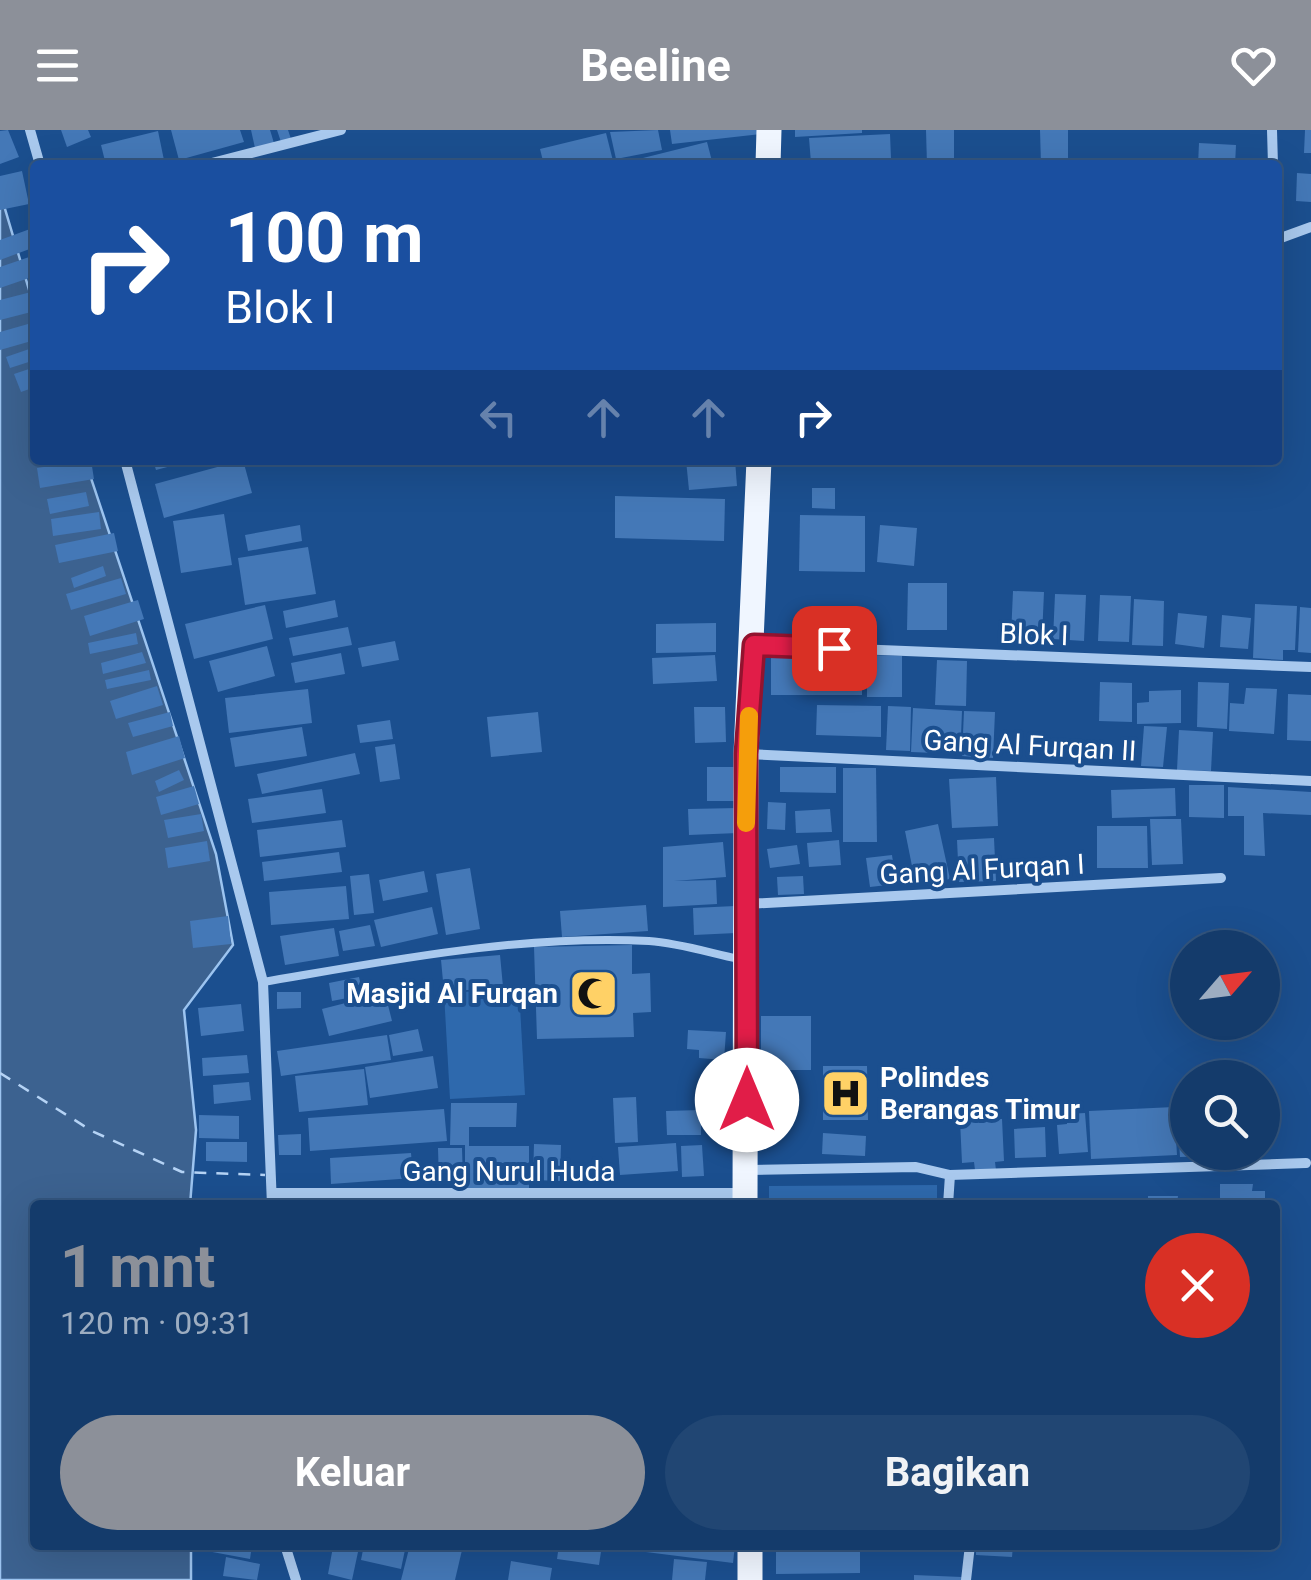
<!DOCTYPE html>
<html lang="id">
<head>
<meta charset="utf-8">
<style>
	:root { --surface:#143b6b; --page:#214673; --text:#f1f3f6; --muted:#9dadc1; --line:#33557e; --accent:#8c9099 }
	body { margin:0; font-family:Roboto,sans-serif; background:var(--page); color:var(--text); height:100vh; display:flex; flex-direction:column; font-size:38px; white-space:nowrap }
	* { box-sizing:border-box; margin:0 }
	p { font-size:32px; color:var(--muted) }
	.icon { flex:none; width:55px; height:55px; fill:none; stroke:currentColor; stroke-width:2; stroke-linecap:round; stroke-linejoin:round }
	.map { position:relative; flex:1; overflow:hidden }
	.panel { position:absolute; left:30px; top:1070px; width:1250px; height:350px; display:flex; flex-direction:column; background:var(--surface); border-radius:10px; box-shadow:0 10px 40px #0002,0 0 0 2px var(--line) }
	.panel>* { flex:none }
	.top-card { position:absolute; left:30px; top:30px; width:1252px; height:305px; border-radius:10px; box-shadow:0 10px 40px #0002,0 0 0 2px var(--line); background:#1a4fa0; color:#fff; overflow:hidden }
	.needle { width:65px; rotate:62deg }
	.buttons { position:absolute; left:1170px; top:800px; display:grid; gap:20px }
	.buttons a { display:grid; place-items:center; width:110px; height:110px; border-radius:50%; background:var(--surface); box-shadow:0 10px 40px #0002,0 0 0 2px var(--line); font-size:50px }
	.pin { position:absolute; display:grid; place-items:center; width:85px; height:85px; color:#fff; margin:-42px; border-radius:20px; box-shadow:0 5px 15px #0006 }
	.me { position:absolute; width:110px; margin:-55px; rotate:0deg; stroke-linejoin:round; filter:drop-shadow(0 0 8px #0008) }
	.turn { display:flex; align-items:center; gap:35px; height:210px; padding:0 30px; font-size:45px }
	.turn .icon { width:130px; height:130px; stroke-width:2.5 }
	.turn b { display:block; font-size:70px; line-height:85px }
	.lanes { display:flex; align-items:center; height:95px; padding:0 30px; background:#0003; justify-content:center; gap:50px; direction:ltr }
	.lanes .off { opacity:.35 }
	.round { display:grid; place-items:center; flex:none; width:105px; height:105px; border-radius:52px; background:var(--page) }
	.headline { display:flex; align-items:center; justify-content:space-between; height:170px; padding:0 30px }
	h1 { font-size:60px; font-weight:700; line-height:75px; color:var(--accent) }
	.cta { display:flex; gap:20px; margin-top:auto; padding:20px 30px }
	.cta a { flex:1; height:115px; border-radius:60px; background:var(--accent); color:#fff; font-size:40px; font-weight:700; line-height:115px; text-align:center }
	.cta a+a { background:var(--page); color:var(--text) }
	header { display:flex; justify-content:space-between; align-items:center; height:130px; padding:0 30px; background:var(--accent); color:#fff; font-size:45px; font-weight:700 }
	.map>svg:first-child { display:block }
</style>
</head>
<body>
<header><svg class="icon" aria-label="menu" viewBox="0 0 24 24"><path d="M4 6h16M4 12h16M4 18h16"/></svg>Beeline<svg class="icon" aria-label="heart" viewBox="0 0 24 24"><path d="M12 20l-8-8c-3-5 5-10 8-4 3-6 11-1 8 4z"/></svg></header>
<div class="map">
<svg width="1311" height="1450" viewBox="0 0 1311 1450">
	<rect width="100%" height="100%" fill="#1b4f8f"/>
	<g fill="#2e69ad">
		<polygon points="519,859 525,965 450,969 444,863"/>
		<polygon points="937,1055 937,1075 769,1075 769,1056"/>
	</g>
	<polygon fill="#3c6290" stroke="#9cc4f0" stroke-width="2.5" points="0,62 35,180 35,330 85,330 216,724 233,815 184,880 196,1000 190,1075 35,1075 35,1415 191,1415 191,1450 0,1450"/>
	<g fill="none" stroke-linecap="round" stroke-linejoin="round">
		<polyline stroke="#b5d3f5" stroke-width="2.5" stroke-dasharray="12 10" stroke-linecap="butt" points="0,943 92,1001 182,1042 265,1045"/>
	</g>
	<g fill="#4478b7">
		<polygon points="8,0 19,27 0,34 0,1"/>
		<polygon points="61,0 88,0 91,7 67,17"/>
		<polygon points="171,0 240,0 244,12 179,30"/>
		<polygon points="251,0 270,0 274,13 255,18"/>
		<polygon points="277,0 288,0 291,9 281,12"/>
		<polygon points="658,0 662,20 616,29 610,2"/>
		<polygon points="670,0 761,0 761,4 672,14"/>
		<polygon points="795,0 862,0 862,3 795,7"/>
		<polygon points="926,0 954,0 954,35 927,35"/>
		<polygon points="1040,0 1068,0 1068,35 1041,35"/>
		<polygon points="1305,0 1311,0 1311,23 1304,23"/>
		<polygon points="158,1 165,35 106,35 101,15"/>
		<polygon points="606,3 613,31 544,35 540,19"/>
		<polygon points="890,4 891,28 855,30 855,35 811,33 809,8"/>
		<polygon points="707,12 713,35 619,35 619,34"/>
		<polygon points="1199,13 1236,15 1235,35 1198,35"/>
		<polygon points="22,41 29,74 0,80 0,46"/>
		<polygon points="1297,43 1311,44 1311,72 1296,71"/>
		<polygon points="30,99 35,117 0,130 0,110"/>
		<polygon points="35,125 35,146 0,158 0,137"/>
		<polygon points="35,161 35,181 0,190 0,170"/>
		<polygon points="35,192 35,210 0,220 0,202"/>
		<polygon points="35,217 35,230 10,238 6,227"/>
		<polygon points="35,237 35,257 21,262 14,244"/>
		<polygon points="35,265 35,289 34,289 28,267"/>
		<polygon points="91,330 94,349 40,358 37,338"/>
		<polygon points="153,330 190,330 190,331 156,340"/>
		<polygon points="243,330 252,363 164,388 155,354"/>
		<polygon points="686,330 735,330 737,356 689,360"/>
		<polygon points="812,358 835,358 835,379 812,378"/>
		<polygon points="86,362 89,376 50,384 47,369"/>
		<polygon points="615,366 725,369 724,411 615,408"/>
		<polygon points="99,382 101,399 53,406 51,389"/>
		<polygon points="224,384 232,435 181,443 173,391"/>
		<polygon points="800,385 865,386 865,442 799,441"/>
		<polygon points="300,395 302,411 248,421 245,405"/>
		<polygon points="880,395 917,398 914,436 877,432"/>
		<polygon points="114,403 118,421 59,433 55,415"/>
		<polygon points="308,417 316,464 245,475 238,428"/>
		<polygon points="103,436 106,446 74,458 71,448"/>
		<polygon points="121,448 126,464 71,480 66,464"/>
		<polygon points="908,453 947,453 947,500 907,500"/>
		<polygon points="1013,461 1044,462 1042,507 1011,506"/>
		<polygon points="1055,464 1086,465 1084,511 1053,509"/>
		<polygon points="1100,465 1131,466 1129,512 1098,511"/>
		<polygon points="1134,469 1164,471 1163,516 1132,515"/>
		<polygon points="138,470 144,489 90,506 84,486"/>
		<polygon points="335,470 338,487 286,498 283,481"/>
		<polygon points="1255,474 1297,476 1295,520 1283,520 1283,530 1253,528"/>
		<polygon points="265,475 273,509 194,529 185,494"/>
		<polygon points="1300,477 1311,478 1311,523 1298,522"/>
		<polygon points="1178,483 1207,486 1204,518 1175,514"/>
		<polygon points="1222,485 1251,488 1248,519 1220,517"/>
		<polygon points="716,493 716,522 656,523 656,494"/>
		<polygon points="348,497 352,515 293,526 289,508"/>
		<polygon points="136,503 138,514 90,524 88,513"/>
		<polygon points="395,511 399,530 362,537 358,518"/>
		<polygon points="267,516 275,546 218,562 209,531"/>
		<polygon points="142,522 146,533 103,544 101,533"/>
		<polygon points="341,523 345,544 295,553 291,533"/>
		<rect x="771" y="523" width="91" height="42"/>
		<polygon points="715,525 717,551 653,554 652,528"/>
		<polygon points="867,525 902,526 902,567 867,567"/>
		<polygon points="937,530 967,531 966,576 935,575"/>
		<polygon points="149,540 151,550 107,559 105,550"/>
		<polygon points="1100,552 1132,553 1132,592 1099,591"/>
		<polygon points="1198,552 1229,553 1227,599 1197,597"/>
		<polygon points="157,556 163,575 116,589 110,571"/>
		<polygon points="1246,558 1277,559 1274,604 1229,601 1230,573 1244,574"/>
		<polygon points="308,559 312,593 229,603 225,568"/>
		<polygon points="1181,560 1181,593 1137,594 1137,573 1149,572 1149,561"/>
		<polygon points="1288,564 1311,565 1311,611 1287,610"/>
		<polygon points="817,575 881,576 881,607 816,605"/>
		<polygon points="888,576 911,577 910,621 886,620"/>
		<polygon points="694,577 725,577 726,612 695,613"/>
		<polygon points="913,578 962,581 961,606 936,604 935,623 911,622"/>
		<polygon points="964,581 995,582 993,628 962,626"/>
		<polygon points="170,582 173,596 133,607 128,593"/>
		<polygon points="538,582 542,622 491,627 487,587"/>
		<polygon points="390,590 393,609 360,613 357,595"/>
		<polygon points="1144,596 1167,597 1163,637 1141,636"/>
		<polygon points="302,597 307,626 235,637 230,608"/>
		<polygon points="1179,600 1213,602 1211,641 1177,640"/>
		<polygon points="179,606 185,628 132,645 126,622"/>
		<polygon points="395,614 400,649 380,652 375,617"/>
		<polygon points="355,623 360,644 262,664 257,644"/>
		<polygon points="707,637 738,637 739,671 707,671"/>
		<polygon points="780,637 836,637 836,663 780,662"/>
		<polygon points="843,638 876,638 877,712 843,712"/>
		<polygon points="179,640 184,650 159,662 155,651"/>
		<polygon points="996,647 998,696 952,698 949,649"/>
		<polygon points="1189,655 1224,655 1224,688 1189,687"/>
		<polygon points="194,656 199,674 161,685 156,667"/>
		<polygon points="1228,657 1311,662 1311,685 1263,683 1265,726 1244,725 1244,686 1228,686"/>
		<polygon points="1175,658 1176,686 1112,688 1111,660"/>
		<polygon points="322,659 326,683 252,693 248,669"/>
		<polygon points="768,672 786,673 785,700 767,699"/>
		<polygon points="738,678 738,703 689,705 688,679"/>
		<polygon points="830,679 832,702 796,703 795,681"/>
		<polygon points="201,684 204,701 168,708 164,690"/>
		<polygon points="1150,689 1181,689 1183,734 1152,735"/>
		<polygon points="342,690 346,717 260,727 257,700"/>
		<polygon points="938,694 950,749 916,756 905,701"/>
		<polygon points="1097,696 1147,696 1148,738 1097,738"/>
		<polygon points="994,708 996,751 959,752 957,710"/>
		<polygon points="839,710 841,735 809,737 807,713"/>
		<polygon points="207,711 210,731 168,738 165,718"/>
		<polygon points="723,712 726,747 674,751 716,750 717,774 663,777 663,717"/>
		<polygon points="797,715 800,734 770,738 767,719"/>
		<polygon points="339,722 342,742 264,751 262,732"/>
		<polygon points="892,725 896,754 870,757 866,728"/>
		<polygon points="470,738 480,799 446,805 436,744"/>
		<polygon points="424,741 428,762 383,771 379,750"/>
		<polygon points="369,744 374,783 354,785 350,746"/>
		<polygon points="803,746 804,764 778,765 777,747"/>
		<polygon points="346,756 349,789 271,795 269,762"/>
		<polygon points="646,775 648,801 562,807 560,781"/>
		<polygon points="735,776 736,803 694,805 693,778"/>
		<polygon points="432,777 438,804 381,817 374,790"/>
		<polygon points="228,786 231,814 193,818 190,791"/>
		<polygon points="370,795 375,816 343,821 339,801"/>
		<polygon points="334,798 339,826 285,835 280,806"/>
		<polygon points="632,815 632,844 650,843 651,882 633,883 634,907 537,909 534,817"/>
		<polygon points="500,825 503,857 444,862 441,830"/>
		<polygon points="359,847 363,865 332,871 329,853"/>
		<polygon points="277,862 301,862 301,878 277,879"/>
		<polygon points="385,863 392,891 329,906 322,879"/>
		<polygon points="241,874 244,901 201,906 198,878"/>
		<rect x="761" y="886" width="50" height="54"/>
		<polygon points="418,899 423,921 393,926 389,905"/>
		<polygon points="688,900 726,902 724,930 699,928 699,920 687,919"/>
		<polygon points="387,905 391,930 281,946 277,921"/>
		<polygon points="247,925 249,943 203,946 202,928"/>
		<polygon points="433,926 438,958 370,968 365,937"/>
		<polygon points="823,936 867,936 868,990 823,990"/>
		<polygon points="364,939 368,975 299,982 295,946"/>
		<polygon points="249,952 251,970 214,974 213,955"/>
		<polygon points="636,967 638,1012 615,1013 613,968"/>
		<polygon points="1262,969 1266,969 1268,1019 1262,1019"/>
		<polygon points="451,973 517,973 516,997 469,997 469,1016 529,1016 529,1060 465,1059 465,1015 450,1015"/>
		<polygon points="1188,976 1188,1022 1207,1022 1207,1026 1180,1027 1177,977"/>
		<polygon points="1174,977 1177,1025 1091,1029 1089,981"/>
		<polygon points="444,979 447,1011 310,1021 308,988"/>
		<polygon points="701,980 701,1005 667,1005 666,981"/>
		<polygon points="1085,983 1088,1022 1059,1024 1057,995 1067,994 1067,984"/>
		<polygon points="199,985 239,986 239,1009 199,1008"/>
		<polygon points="1002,989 1004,1031 995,1032 996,1040 975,1040 974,1032 962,1033 960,990"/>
		<polygon points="1045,997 1046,1027 1015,1028 1014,999"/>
		<polygon points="823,1003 866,1006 865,1026 822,1024"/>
		<polygon points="301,1004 301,1025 279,1025 278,1005"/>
		<polygon points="206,1012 247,1012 247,1032 206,1031"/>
		<polygon points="676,1013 678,1041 620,1045 618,1017"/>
		<polygon points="534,1014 561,1015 560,1051 533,1050"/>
		<polygon points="702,1015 704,1046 682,1047 681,1016"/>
		<polygon points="438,1018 462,1018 463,1052 439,1053"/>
		<polygon points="411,1023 413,1048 331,1054 330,1028"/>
		<polygon points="1220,1054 1253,1054 1252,1061 1265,1061 1265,1075 1220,1075"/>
		<polygon points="1148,1066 1178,1066 1177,1075 1148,1075"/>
		<polygon points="208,1071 239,1072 239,1075 208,1075"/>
		<polygon points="208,1415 252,1415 250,1429 207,1421"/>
		<polygon points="364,1415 406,1415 401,1439 361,1430"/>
		<polygon points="410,1415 462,1420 455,1450 401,1450"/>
		<polygon points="559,1415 602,1415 599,1435 557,1429"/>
		<polygon points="647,1415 735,1415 733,1433 646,1422"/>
		<polygon points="776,1415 860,1415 860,1443 776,1444"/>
		<polygon points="976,1415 1013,1415 1012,1427 976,1425"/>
		<polygon points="333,1417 358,1422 352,1450 328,1444"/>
		<polygon points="226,1427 260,1434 257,1450 223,1446"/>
		<polygon points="674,1429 707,1432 705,1450 672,1450"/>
		<polygon points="511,1431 552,1438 550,1450 508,1450"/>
		<polygon points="914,1445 962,1447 962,1450 914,1450"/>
	</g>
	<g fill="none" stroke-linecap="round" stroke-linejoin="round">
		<path stroke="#a9c9ee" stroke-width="8" d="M263 852C387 831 523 804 649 811 679 813 710 823 739 829"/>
		<g stroke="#a9c9ee" stroke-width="10">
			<polyline points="30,0 40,35"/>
			<polyline points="1272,0 1273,35"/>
			<polyline points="204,35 341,0"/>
			<polyline points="1278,109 1311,97"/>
			<polyline points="125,330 263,852 272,1075"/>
			<polyline points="754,515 1311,537"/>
			<polyline points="747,624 1311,651"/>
			<polyline points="747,774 1221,748"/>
			<polyline points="748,1040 916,1037 950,1045 1306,1033"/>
			<polyline points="273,1063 744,1063"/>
			<polyline points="948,1075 950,1045"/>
			<polyline points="285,1415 296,1450"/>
			<polyline points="966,1450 970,1415"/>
		</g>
		<g stroke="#f0f6ff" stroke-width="25">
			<polyline points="768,35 769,0"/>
			<polyline points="745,1075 746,624 759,330"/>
			<polyline points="750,1415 750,1450"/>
		</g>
	</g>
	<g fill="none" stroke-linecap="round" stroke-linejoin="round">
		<defs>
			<polyline id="route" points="747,970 746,624 754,515 834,518"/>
		</defs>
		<use href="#route" stroke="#92132f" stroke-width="25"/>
		<use href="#route" stroke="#e11d48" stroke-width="18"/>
		<polyline stroke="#f59e0b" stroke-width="18" points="746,693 749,586"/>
	</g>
	<defs>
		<symbol id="mosque-square" viewBox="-11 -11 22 22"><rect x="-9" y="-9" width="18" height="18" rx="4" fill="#ffd166" stroke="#1b4f8f"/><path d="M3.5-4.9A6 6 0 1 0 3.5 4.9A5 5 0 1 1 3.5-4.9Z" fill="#111"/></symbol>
		<symbol id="hospital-square" viewBox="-11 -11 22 22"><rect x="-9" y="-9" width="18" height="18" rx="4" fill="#ffd166" stroke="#1b4f8f"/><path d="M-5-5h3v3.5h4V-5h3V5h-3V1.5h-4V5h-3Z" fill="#111"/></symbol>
	</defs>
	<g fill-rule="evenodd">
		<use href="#mosque-square" x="566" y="836" width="55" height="55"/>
		<use href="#hospital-square" x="818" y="936" width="55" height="55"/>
	</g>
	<g text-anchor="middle" stroke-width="8" stroke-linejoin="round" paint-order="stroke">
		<g font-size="28" fill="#fff" stroke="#1b4f8f">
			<text transform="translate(1034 504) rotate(2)" y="10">Blok I</text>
			<text transform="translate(1030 615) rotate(3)" y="10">Gang Al Furqan II</text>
			<text transform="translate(982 739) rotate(-3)" y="10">Gang Al Furqan I</text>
			<text x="509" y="1051">Gang Nurul Huda</text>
		</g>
		<g font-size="28" font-weight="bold" fill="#fff" stroke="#1b4f8f" text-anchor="end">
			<text x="558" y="873">Masjid Al Furqan</text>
			<text x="880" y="957" text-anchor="start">Polindes<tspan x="880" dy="32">Berangas Timur</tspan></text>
		</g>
	</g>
</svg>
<div class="buttons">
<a><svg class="needle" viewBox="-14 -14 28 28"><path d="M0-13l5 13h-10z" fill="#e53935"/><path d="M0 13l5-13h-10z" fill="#9dadc1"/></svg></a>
<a><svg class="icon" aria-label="search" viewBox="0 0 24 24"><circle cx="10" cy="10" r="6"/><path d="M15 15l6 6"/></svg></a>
</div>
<div class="pin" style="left:834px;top:518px;background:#d93025"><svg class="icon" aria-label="arrive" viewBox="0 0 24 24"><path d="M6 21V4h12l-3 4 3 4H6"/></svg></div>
<svg class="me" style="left:747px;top:970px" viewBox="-20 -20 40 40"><circle r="19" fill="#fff"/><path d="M0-13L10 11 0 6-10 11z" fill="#e11d48"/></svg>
<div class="top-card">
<div class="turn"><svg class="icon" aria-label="right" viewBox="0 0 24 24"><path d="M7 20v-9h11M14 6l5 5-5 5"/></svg><div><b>100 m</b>Blok I</div></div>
<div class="lanes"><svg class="icon off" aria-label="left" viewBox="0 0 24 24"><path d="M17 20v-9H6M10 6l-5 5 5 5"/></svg><svg class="icon off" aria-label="ahead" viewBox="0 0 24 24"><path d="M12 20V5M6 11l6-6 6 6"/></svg><svg class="icon off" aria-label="ahead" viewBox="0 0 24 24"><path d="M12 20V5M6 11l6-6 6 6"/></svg><svg class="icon" aria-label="right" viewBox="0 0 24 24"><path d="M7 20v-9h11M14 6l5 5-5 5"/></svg></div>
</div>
<section class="panel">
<div class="headline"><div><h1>1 mnt</h1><p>120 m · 09:31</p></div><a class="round" style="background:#d93025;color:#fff"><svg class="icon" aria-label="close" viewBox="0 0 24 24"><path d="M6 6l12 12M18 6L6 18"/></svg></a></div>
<div class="cta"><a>Keluar</a><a>Bagikan</a></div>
</section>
</div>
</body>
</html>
